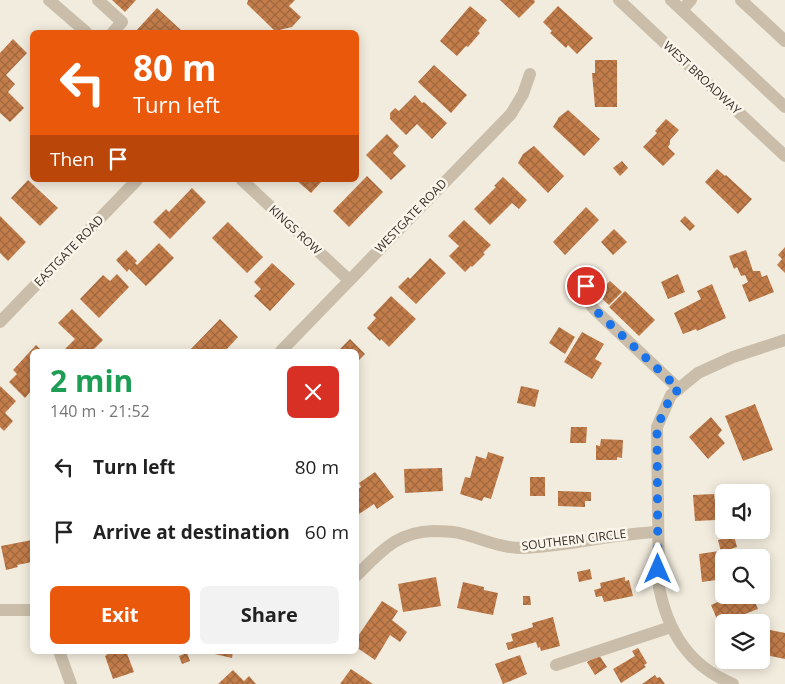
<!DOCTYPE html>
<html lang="en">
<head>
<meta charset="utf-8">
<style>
	:root { --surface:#fff; --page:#f2f2f2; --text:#222; --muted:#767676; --accent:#ea580c }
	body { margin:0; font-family:"Open Sans",sans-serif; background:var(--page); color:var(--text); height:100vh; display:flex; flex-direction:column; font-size:19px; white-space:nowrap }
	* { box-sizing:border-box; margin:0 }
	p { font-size:16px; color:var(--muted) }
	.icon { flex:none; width:28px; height:28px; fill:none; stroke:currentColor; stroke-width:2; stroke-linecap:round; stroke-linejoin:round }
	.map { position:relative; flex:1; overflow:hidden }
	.details { position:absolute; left:30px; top:349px; width:329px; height:305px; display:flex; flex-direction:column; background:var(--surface); border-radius:8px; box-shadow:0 2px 12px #0003 }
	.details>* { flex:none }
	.guide { position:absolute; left:30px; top:30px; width:329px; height:152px; border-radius:8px; box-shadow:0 2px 12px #0003; background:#ea580c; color:#fff; overflow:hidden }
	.buttons { position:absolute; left:715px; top:484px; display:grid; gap:10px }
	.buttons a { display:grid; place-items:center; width:55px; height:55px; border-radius:8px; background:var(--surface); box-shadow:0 2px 12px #0003; font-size:25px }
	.pin { position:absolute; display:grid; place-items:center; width:42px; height:42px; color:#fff; margin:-21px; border:2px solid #fff; border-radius:50%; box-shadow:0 1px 5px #0007 }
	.me { position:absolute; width:55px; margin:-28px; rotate:0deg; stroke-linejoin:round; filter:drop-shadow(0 0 4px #0008) }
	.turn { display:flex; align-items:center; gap:18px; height:105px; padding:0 20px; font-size:22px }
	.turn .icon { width:65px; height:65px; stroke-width:2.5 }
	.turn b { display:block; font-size:35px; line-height:42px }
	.then { display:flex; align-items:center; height:48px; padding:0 20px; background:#0003; gap:10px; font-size:19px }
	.round { display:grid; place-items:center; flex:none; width:52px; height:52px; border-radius:8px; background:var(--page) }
	.headline { display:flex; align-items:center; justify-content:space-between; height:85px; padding:0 20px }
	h1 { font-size:30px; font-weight:700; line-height:38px; color:#1e9e55 }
	.cta { display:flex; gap:10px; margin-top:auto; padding:10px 20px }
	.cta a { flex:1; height:58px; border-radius:8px; background:var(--accent); color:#fff; font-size:20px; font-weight:700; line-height:58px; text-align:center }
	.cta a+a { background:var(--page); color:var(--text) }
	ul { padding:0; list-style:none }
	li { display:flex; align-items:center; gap:15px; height:65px; padding:0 20px }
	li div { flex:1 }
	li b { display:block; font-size:19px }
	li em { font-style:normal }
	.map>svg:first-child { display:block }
</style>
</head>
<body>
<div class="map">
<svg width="785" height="684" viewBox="0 0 785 684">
	<defs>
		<pattern id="building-cross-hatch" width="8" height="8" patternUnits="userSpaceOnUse" patternTransform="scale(1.25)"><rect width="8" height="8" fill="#c37d4b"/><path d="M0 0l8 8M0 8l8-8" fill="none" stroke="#9f673e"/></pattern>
	</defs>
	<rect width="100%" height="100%" fill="#f2ecde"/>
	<g fill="url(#building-cross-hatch)">
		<polygon points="112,0 136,0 125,12"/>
		<polygon points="248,0 295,0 289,6 301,17 292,27 275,31 247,4"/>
		<polygon points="500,0 534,0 535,2 519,18"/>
		<polygon points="470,6 487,20 478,31 480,33 468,47 466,46 457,56 440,41"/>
		<polygon points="558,6 593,38 577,54 568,45 566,48 550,33 552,31 543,22"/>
		<polygon points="157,8 183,32 135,32"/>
		<polygon points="13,39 27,53 6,75 15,84 8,92 24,108 10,122 0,113 0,53"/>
		<polygon points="595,60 617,60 617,107 595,107 592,73 595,73"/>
		<polygon points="434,65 467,95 451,113 418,82"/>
		<polygon points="415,95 422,103 424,102 447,123 432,139 417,124 406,135 390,119 390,113 395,108 399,111"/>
		<polygon points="568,110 600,139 584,156 553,127 559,117"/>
		<polygon points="666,119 679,130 670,140 670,144 668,147 675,154 663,166 643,147 657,133 655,131"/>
		<polygon points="387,134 399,146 393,153 406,166 391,180 366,155"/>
		<polygon points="534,146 564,176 548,193 518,163 523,154"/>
		<polygon points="622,161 628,168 620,176 613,168"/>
		<polygon points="717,169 725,176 726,175 752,199 738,214 705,182"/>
		<polygon points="367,176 383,192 349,227 333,211"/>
		<polygon points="503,177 527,200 519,209 512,203 490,225 474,209 496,187 494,186"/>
		<polygon points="28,180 58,208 40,226 11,198"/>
		<polygon points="296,180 323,180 311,193"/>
		<polygon points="192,188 206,202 170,239 153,222 166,209 169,212"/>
		<polygon points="586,207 599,220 565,255 553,242"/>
		<polygon points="0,216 26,242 8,261 0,253"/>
		<polygon points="685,216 695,226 690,231 680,221"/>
		<polygon points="464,220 491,245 483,253 485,254 472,267 471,266 465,272 449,256 459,246 448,236"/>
		<polygon points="228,222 263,257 247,273 212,238"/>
		<polygon points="614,229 627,242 613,255 601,242"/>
		<polygon points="159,243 174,258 146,286 129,269 127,272 116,260 126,250 137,261 135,263 137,265"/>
		<polygon points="785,247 785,273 777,265 782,259 778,255"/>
		<polygon points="746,250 753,271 760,271 762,277 767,275 774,292 749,302 742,285 748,282 745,275 741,276 737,267 734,269 729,256"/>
		<polygon points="430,258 446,273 416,304 398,287 408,277 410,279"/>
		<polygon points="272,263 295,284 270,311 254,296 261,289 254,282"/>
		<polygon points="117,274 129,287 99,318 80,299 103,275 110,281"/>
		<polygon points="678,274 685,292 668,299 661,282"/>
		<polygon points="610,281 622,292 609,305 597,294"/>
		<polygon points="712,284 726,318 697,331 696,329 683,334 674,313 701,299 697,291"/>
		<polygon points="625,291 655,320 639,336 609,307"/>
		<polygon points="391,296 416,319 389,347 381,339 380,341 367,328 376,318 373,315"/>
		<polygon points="72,309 103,340 92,351 63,351 75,339 58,323"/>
		<polygon points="220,319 238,337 226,350 223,351 189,351"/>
		<polygon points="559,327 575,337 565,354 549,343"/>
		<polygon points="582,332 604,344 595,359 602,363 592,379 564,362"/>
		<polygon points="350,339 365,354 356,363 356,351 338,351"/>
		<polygon points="36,345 42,351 32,351 32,390 25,398 9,382 17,374 13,370"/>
		<polygon points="0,386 16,401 5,413 13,421 4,431 0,427"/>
		<polygon points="521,386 539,390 535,407 517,403"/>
		<polygon points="755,404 773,450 743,461 725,416"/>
		<polygon points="711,417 722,430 718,435 725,443 708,459 689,437"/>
		<polygon points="571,427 587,427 586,443 570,443"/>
		<polygon points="601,439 623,440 622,458 617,457 617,460 596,460 596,445 600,446"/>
		<polygon points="488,452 504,457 491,499 484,497 482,501 460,494 465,477 470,478 476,456 486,459"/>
		<polygon points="442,468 443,491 405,493 404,469"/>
		<polygon points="375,472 394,497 377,509 374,504 356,516 356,490 361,487 359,483"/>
		<rect x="530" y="477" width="15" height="19"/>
		<polygon points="558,491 591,492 591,501 585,501 585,507 558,506"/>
		<polygon points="714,494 715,501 723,500 724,516 715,516 716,520 695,521 693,495"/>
		<polygon points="718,519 724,519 724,531 718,532"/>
		<polygon points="734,536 737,547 721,552 718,540"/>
		<polygon points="32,540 32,562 17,565 18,567 6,570 1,546"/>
		<polygon points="719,551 723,579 702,582 699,554"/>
		<polygon points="590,569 592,579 579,582 577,572"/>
		<polygon points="436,577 441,606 403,612 398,584"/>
		<polygon points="625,577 625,581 629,580 633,596 604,602 602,596 596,597 594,590 601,588 600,583"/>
		<polygon points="463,582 484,587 484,590 498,593 493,615 457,608"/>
		<polygon points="734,595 752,595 758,609 724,622 720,626 711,605"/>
		<polygon points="523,596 530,596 531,605 523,605"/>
		<polygon points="382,601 398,611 392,620 407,632 400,642 390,635 375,660 356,647 356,639"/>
		<polygon points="553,617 560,646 541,651 540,647 538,648 536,642 508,650 506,643 513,641 511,634 533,627 532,623"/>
		<polygon points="761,628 785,633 785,659 761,654"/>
		<polygon points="638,648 647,663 644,665 646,667 621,683 613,669 635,656 632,651"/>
		<polygon points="105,651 126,651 134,672 113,679 105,656 107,655"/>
		<polygon points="211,651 233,651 232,658 210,653"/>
		<polygon points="187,653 190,661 182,664 179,656"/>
		<polygon points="520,655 527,674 503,684 495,664"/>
		<polygon points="599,655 607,667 595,675 587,662"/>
		<polygon points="351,669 373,684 340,684"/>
		<polygon points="233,670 244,681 249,676 256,684 218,684"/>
		<polygon points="655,675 657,678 660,677 665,684 642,684"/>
	</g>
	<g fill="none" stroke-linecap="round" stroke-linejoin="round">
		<g stroke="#cabeaa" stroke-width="12">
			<polyline points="49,0 86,32"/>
			<polyline points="98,0 122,22 113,32"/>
			<polyline points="619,0 785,156"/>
			<polyline points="671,0 785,107"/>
			<polyline points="741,0 785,41"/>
			<polyline points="682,10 691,0"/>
			<polyline points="242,180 349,280"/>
			<polyline points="594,273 586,286 585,297 594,309 679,389"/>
			<polyline points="0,322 137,180"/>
			<polyline points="281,351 511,114 523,94 530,74"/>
			<path d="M356 576C381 552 396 532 433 531 442 531 453 531 463 534 482 539 501 548 522 548 568 546 612 534 658 532"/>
			<polyline points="0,610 32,610"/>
			<polyline points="59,651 71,684"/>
			<polyline points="556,665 671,627"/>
			<path d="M733 684C689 666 668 632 659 587L657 427 671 395 698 373 733 357 785 340"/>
		</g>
	</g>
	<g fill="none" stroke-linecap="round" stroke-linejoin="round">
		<polyline stroke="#1a73e8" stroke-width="9" stroke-dasharray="0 16.2" points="586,286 585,297 594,309 679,389 671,396 657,427 658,569"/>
	</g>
	<g text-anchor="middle" stroke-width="5" stroke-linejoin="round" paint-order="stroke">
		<g font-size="12" fill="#383029" stroke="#faf5ea">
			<text transform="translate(702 78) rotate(43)" y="4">WEST BROADWAY</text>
			<text transform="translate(411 216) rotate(-46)" y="4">WESTGATE ROAD</text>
			<text transform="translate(295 230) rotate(43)" y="4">KINGS ROW</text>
			<text transform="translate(69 251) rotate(-46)" y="4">EASTGATE ROAD</text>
			<text transform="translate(574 540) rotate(-7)" y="4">SOUTHERN CIRCLE</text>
		</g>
	</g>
</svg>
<div class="buttons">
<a><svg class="icon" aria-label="sound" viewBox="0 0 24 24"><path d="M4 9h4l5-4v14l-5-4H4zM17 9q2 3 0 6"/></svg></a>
<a><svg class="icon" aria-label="search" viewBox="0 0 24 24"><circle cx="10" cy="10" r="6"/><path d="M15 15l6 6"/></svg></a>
<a><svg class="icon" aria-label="layers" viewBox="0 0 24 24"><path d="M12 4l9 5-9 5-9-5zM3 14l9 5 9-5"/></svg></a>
</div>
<div class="pin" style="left:586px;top:286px;background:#d93025"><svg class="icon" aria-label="arrive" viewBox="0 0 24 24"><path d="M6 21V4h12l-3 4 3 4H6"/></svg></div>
<svg class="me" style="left:658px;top:569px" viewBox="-20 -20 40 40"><path d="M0-17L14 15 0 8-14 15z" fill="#1a73e8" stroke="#fff" stroke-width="4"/></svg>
<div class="guide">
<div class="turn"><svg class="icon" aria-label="left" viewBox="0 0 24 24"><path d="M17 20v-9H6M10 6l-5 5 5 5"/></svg><div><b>80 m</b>Turn left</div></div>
<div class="then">Then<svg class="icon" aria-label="arrive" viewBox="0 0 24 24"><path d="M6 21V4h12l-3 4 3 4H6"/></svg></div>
</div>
<section class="details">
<div class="headline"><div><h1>2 min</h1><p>140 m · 21:52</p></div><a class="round" style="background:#d93025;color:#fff"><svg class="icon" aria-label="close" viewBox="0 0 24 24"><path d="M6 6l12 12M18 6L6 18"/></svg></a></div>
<ul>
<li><svg class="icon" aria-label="left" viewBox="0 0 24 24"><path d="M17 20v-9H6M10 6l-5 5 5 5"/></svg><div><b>Turn left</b></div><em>80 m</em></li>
<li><svg class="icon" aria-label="arrive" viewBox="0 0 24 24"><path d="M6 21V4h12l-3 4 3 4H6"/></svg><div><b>Arrive at destination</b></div><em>60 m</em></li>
</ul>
<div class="cta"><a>Exit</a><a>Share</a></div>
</section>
</div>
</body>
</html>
